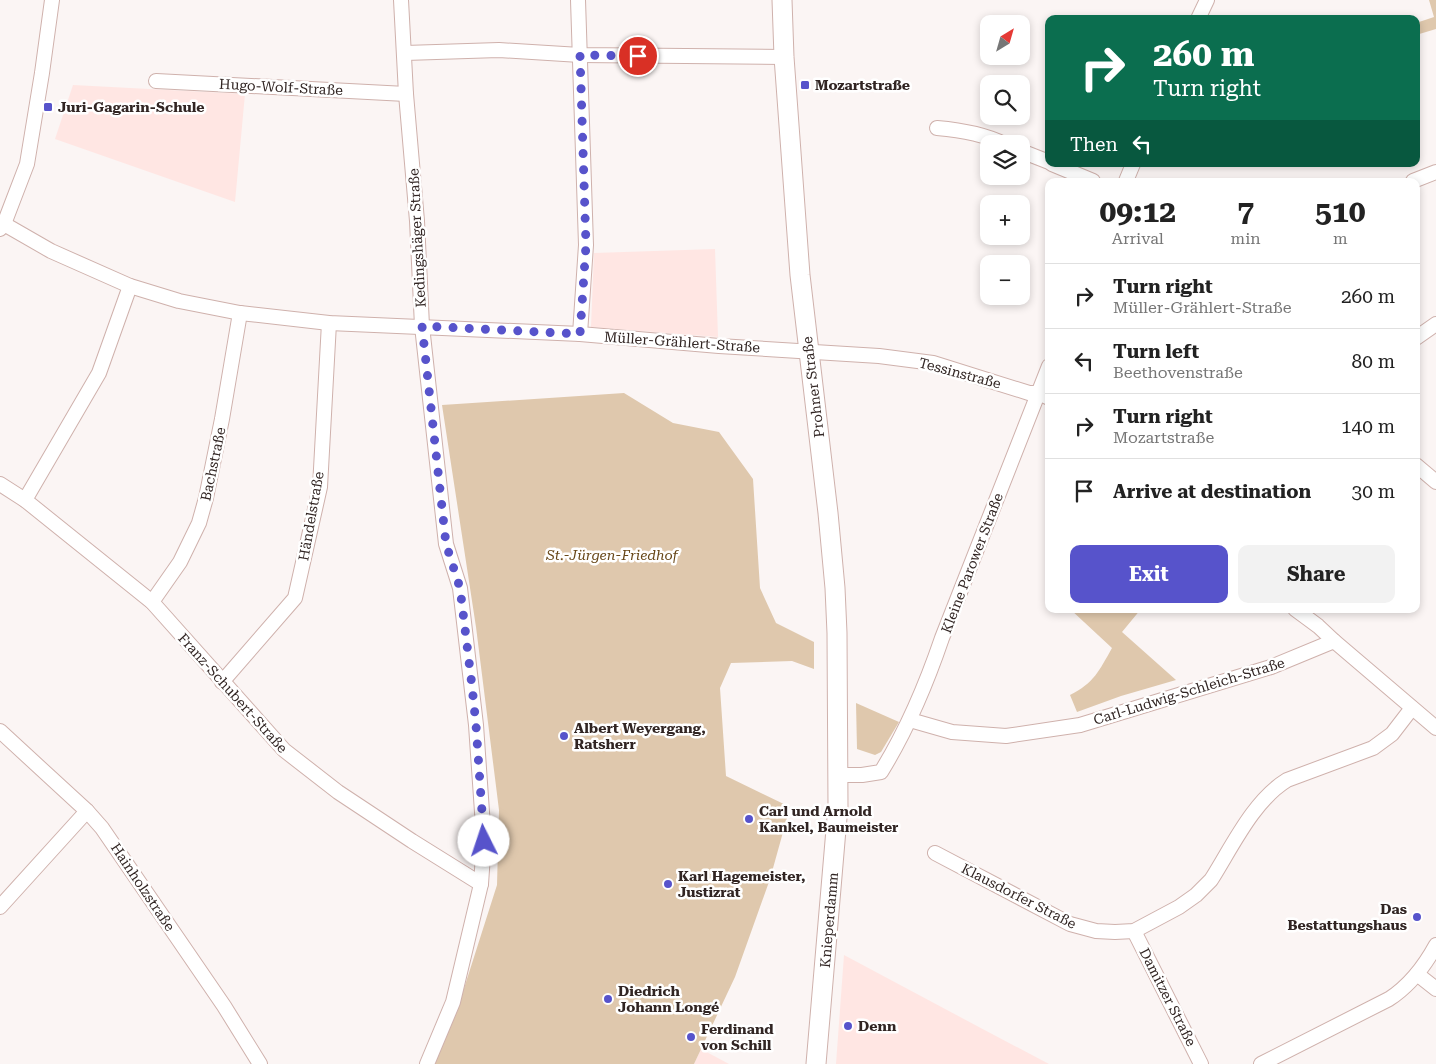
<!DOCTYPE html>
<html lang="en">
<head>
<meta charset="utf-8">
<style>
	:root { --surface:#fff; --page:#f2f2f2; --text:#222; --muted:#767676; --line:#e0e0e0; --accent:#5753cb }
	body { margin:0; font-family:"Roboto Serif",serif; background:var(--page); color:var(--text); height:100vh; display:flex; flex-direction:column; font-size:19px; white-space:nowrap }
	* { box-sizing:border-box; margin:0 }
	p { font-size:16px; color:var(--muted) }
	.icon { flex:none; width:28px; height:28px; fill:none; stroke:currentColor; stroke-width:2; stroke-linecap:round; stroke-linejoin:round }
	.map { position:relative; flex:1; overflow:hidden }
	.drawer { position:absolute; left:1045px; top:178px; width:375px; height:435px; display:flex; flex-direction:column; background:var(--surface); border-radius:10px; box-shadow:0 2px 8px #0003 }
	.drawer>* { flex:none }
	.hud { position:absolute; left:1045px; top:15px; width:375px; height:152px; border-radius:10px; box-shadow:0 2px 8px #0003; background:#0b6e4f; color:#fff; overflow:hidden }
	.needle { width:32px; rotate:37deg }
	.tools { position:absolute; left:980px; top:15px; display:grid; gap:10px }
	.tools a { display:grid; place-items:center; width:50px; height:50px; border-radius:10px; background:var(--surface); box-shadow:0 2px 8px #0003; font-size:25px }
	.pin { position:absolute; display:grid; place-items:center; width:42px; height:42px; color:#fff; margin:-21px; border:2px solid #fff; border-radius:50%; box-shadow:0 1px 5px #0007 }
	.me { position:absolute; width:55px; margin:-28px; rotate:356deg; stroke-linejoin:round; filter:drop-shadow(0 0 4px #0008) }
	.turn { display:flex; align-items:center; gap:18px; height:105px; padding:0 25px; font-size:22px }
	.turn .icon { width:65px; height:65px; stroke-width:2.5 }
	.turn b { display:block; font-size:35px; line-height:42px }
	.then { display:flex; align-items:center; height:48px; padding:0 25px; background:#0003; gap:10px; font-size:19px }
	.eta { display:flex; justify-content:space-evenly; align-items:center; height:85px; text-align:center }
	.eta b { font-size:30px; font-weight:700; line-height:35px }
	.primary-button { display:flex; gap:10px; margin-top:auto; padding:10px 25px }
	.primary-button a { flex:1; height:58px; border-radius:10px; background:var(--accent); color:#fff; font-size:20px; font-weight:700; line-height:58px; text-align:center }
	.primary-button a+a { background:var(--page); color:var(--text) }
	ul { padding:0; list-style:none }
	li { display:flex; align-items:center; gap:15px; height:65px; padding:0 25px; border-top:1px solid var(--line) }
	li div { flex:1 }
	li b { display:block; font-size:19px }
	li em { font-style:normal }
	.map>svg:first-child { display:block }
</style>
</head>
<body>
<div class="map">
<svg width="1436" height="1064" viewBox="0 0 1436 1064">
	<rect width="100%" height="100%" fill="#fbf5f4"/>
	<g fill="#ffe6e3">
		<polygon points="73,85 245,94 235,202 55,139"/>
		<polygon points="715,249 718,337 591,327 594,253"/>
		<polygon points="844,955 977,1026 1049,1064 836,1064"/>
		<polygon points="701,1049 729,1064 694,1064"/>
	</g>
	<g fill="#dfc8ad">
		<polygon points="1429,0 1436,0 1436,29 1416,35 1416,23 1434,17"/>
		<polygon points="624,393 673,423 719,432 753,479 760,588 776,623 814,642 814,669 792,661 731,663 720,688 726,776 790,807 770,879 735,977 694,1064 434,1064 459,1004 497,885 499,810 476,627 442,405"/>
		<path d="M1070 609H1141L1122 632 1176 680 1121 696 1077 712 1070 695C1094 683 1099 671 1112 648Z"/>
		<polygon points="856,703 899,722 881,752 875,755 857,749"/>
	</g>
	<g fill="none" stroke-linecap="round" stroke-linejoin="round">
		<defs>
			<g id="street">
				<polyline points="401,0 406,94 417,221 422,326 446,544 460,588 476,725 484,841 481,884 453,1002 427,1064"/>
				<polyline points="578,0 586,245 580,334"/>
				<polyline points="1198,19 1207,0"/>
				<polyline points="405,53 499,50 580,55 784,57"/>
				<polyline points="156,81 406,94"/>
				<path d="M937 128C960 130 984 134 1004 144"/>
				<polyline points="1021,151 1049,162"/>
				<polyline points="1052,164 1093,181"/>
				<polyline points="1126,181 1133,164"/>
				<polyline points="1413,181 1436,172"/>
				<polyline points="4,224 51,251 130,286 179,301 240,313 329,323 580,334 719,346 879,356 933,363 1029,393 1038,393 1049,398"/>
				<polyline points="0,229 4,224 27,164 42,73 52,0"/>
				<polyline points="1416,338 1436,324"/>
				<polyline points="1416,465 1436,482"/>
				<polyline points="0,484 25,500 152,602 284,750 338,792 412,841 481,884"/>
				<polyline points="25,500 99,373 130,286"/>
				<polyline points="152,602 180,562 199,523 206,498 222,419 240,313"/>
				<polyline points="1295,609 1318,626 1334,641"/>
				<polyline points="222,682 295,598 320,487 329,323"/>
				<polyline points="910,720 952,732 1006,736 1080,725 1271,667 1334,641 1436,728"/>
				<polyline points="0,731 87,811 102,828 224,1006 260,1064"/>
				<path d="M839 775H862L881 772C907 730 926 685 942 638L1049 366"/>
				<path d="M935 853 1070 924 1096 931 1115 932 1134 931 1179 907 1196 895 1211 880C1232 847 1253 801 1287 780L1373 748 1392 734 1412 708"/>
				<polyline points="0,907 87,811"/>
				<polyline points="1134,931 1201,1064"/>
				<polyline points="1417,974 1436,989"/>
				<path d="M1261 1064 1389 999C1409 986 1424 967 1436 945"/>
			</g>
			<polyline id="secondary" points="782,0 784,57 800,275 828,513 835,588 837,633 838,806 816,1064"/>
		</defs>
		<use href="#street" stroke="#cfb1ac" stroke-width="16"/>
		<use href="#secondary" stroke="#cfb1ac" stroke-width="21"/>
		<use href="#street" stroke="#fff" stroke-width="14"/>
		<use href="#secondary" stroke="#fff" stroke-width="19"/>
	</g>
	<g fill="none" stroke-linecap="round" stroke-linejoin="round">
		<polyline stroke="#5753cb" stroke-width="9" stroke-dasharray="0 16.2" points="484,841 476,725 472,686 460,588 446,544 422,326 580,334 586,245 580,55 638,56"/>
	</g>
	<g fill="#5753cb" stroke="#fff" stroke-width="2">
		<rect x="800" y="80" width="10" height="10" rx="2.5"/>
		<rect x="43" y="102" width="10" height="10" rx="2.5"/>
		<circle cx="564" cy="736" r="5"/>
		<circle cx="749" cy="819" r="5"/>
		<circle cx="668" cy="884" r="5"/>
		<circle cx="1417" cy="917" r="5"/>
		<circle cx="608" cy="999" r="5"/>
		<circle cx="848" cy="1026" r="5"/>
		<circle cx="691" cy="1037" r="5"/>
	</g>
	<g text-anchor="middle" stroke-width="5" stroke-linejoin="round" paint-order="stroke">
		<g font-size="14" font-weight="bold" fill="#312523" stroke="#fff" text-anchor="start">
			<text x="815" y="90">Mozartstraße</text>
			<text x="58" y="112">Juri-Gagarin-Schule</text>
			<text x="574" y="733">Albert Weyergang,<tspan x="574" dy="16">Ratsherr</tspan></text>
			<text x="759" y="816">Carl und Arnold<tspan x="759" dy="16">Kankel, Baumeister</tspan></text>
			<text x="678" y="881">Karl Hagemeister,<tspan x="678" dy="16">Justizrat</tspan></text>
			<text x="1407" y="914" text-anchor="end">Das<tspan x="1407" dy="16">Bestattungshaus</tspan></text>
			<text x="618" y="996">Diedrich<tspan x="618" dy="16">Johann Longé</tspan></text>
			<text x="858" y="1031">Denn</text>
			<text x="701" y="1034">Ferdinand<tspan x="701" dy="16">von Schill</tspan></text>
		</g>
		<g font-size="14" fill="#312523" stroke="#fff">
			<text transform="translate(281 87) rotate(3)" y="5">Hugo-Wolf-Straße</text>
			<text transform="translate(417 238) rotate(-93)" y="5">Kedingshäger Straße</text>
			<text transform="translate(682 342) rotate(4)" y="5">Müller-Grählert-Straße</text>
			<text transform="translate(960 373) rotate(15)" y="5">Tessinstraße</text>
			<text transform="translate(813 387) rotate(-97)" y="5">Prohner Straße</text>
			<text transform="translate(213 464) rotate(-78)" y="5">Bachstraße</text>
			<text transform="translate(311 516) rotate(-80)" y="5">Händelstraße</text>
			<text transform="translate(972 563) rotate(-69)" y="5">Kleine Parower Straße</text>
			<text transform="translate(1189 691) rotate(-17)" y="5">Carl-Ludwig-Schleich-Straße</text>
			<text transform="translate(233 693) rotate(48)" y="5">Franz-Schubert-Straße</text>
			<text transform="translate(143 887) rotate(56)" y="5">Hainholzstraße</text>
			<text transform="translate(1019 896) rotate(27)" y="5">Klausdorfer Straße</text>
			<text transform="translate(829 920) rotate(-85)" y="5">Knieperdamm</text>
			<text transform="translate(1168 997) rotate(63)" y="5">Damitzer Straße</text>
		</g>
		<g font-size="14" font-style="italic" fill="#674617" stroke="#fff">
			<text x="612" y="560">St.-Jürgen-Friedhof</text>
		</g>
	</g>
</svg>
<div class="tools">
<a><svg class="needle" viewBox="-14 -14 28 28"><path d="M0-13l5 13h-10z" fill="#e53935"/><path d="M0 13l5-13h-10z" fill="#767676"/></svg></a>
<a><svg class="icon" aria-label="search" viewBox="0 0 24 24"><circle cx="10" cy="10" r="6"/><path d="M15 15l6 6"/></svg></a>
<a><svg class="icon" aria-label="layers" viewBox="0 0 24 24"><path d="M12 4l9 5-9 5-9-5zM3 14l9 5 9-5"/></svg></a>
<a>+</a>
<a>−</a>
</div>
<div class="pin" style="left:638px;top:56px;background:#d93025"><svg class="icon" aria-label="arrive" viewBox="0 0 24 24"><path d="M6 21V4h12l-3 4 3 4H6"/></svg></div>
<svg class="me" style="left:484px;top:841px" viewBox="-20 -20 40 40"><circle r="19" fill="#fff"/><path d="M0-13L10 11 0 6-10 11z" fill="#5753cb"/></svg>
<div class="hud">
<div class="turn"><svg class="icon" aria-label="right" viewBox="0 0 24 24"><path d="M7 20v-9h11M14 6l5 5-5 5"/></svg><div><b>260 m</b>Turn right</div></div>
<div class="then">Then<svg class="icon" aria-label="left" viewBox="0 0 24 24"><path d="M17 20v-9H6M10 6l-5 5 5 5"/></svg></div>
</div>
<section class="drawer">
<div class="eta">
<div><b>09:12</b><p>Arrival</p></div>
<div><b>7</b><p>min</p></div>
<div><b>510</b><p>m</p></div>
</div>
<ul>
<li><svg class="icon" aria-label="right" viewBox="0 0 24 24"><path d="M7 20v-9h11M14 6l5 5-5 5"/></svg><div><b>Turn right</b><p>Müller-Grählert-Straße</p></div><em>260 m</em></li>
<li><svg class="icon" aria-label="left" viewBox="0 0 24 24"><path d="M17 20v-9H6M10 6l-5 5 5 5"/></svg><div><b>Turn left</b><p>Beethovenstraße</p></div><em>80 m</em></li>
<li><svg class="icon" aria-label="right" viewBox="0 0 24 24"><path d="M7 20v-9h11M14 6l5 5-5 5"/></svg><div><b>Turn right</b><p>Mozartstraße</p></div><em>140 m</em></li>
<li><svg class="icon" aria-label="arrive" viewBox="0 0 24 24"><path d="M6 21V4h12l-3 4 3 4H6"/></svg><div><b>Arrive at destination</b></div><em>30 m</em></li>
</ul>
<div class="primary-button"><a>Exit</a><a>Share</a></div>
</section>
</div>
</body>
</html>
